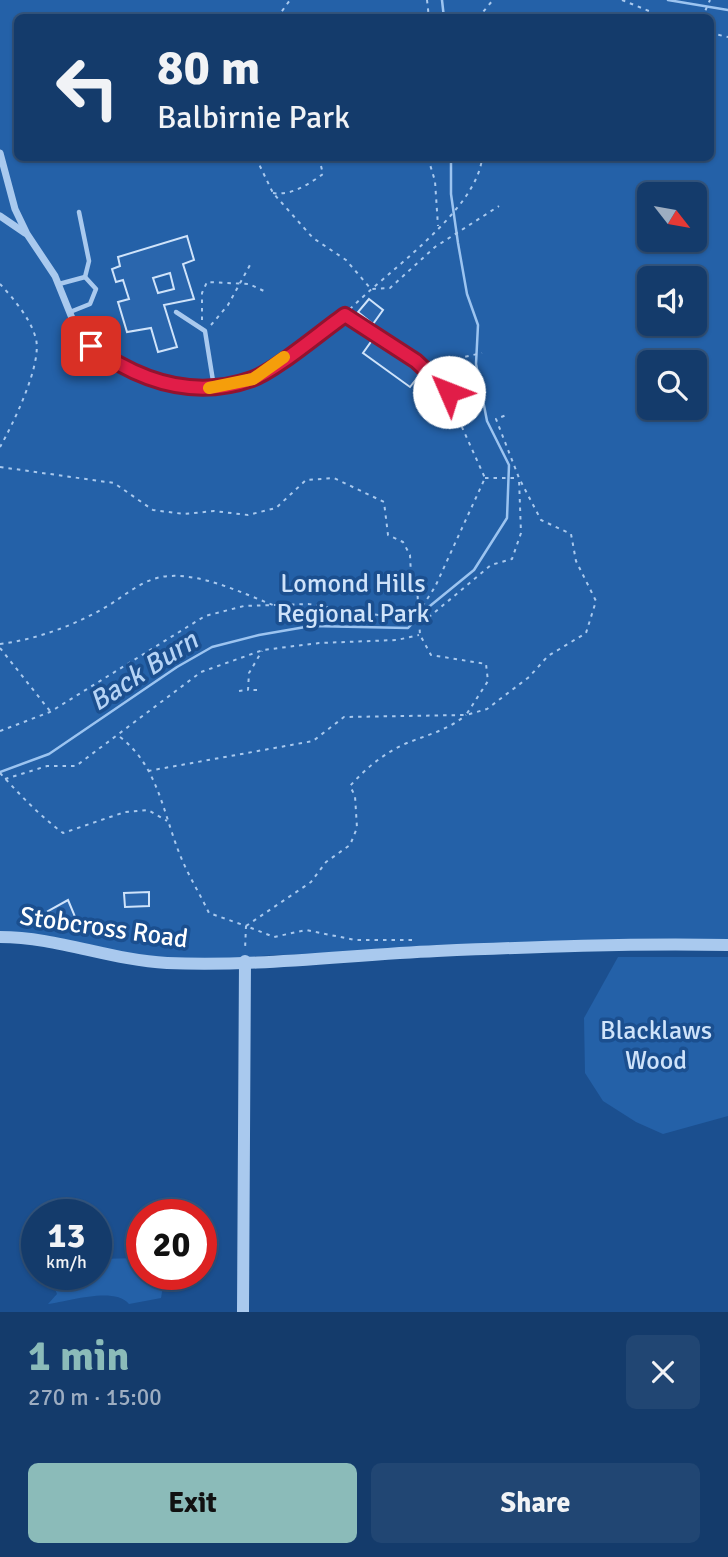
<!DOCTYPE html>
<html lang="en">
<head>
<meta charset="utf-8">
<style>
	:root { --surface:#143b6b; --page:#214673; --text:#f1f3f6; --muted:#9dadc1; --line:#33557e; --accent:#8bbbb9 }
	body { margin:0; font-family:Signika,sans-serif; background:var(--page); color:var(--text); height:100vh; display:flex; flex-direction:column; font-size:26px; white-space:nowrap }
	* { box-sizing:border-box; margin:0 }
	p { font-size:23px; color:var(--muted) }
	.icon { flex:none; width:38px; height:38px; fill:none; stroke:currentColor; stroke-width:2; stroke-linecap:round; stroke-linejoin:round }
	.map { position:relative; height:1312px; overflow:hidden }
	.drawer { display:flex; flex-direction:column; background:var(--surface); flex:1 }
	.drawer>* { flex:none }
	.banner { position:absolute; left:14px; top:14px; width:700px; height:147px; border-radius:10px; box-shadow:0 2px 5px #0004,0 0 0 2px var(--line); background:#143b6b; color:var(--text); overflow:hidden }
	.needle { width:46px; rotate:121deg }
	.buttons { position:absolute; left:637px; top:182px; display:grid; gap:14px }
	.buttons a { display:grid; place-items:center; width:70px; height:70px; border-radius:10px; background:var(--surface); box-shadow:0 2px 5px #0004,0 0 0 2px var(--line); font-size:35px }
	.speed { position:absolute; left:21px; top:1199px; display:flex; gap:14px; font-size:35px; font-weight:700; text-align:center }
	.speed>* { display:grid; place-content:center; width:91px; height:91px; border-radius:50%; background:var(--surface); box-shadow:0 2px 5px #0004,0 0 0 2px var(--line); line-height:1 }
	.speed small { font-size:18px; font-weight:400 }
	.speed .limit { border:10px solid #d22; background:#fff; color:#111 }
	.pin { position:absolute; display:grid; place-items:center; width:60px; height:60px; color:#fff; margin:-30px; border-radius:14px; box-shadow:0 4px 10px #0006 }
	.me { position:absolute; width:77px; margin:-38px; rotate:314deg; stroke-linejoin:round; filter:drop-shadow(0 0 5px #0008) }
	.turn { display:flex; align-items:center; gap:24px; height:147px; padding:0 28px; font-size:32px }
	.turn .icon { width:91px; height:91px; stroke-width:2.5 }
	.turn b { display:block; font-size:49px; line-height:60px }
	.round { display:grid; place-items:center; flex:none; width:74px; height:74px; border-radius:10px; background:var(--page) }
	.summary { display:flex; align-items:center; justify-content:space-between; height:119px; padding:0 28px }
	h1 { font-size:42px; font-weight:800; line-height:52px; color:var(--accent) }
	.cta { display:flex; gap:14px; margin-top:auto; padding:14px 28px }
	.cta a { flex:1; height:80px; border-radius:10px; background:var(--accent); color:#111; font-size:28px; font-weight:800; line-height:80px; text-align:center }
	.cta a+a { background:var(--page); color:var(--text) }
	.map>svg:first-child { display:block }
</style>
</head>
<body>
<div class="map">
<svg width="728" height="1312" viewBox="0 0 728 1312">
	<rect width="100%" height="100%" fill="#1b4f8f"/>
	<g fill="#2461a8" fill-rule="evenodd">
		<path d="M0 0H728V946L275 955 168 963 0 938ZM18 18H710V158H18ZM649 194H695V240H649ZM649 278H695V324H649ZM649 362H695V408H649Z"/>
		<polygon points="618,957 728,957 728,1116 663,1134 636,1122 603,1101 585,1073 584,1018"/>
		<path d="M142 1258V1274H165L161 1298 129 1304C114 1286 67 1302 48 1304L57 1294 49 1274H96V1259Z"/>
	</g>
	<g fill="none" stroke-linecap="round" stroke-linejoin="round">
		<g stroke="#9cc4f0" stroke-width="2.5">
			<polyline points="442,0 444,18"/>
			<polyline points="668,0 728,10"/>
			<polyline points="0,772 49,754 177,667 212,647 259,635 311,626 408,628 425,610 474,570 507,518 509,465 487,421 476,364 478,325 467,294 458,243 451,194 451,158"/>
		</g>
	</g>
	<g fill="#2a66ad" stroke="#cfe3fa" stroke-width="2" fill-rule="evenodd">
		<path d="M187 236 194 260 183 264 194 299 164 305 177 347 158 352 151 328 127 332 118 302 129 299 123 280 116 282 112 269 120 266 118 257ZM170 273 174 289 158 293 153 278Z"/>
		<polygon points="369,299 383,310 373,324 358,312"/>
		<polygon points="373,339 421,373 410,387 363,353"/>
		<polygon points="149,892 149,906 125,907 124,893"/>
		<polygon points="68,900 76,919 63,927 58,917 53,919 48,911"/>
	</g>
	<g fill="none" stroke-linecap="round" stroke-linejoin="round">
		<g stroke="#a9c9ee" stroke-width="2" stroke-dasharray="3.5 5" stroke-linecap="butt">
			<polyline points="427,0 429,18"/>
			<polyline points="622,0 666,18"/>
			<polyline points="277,18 290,0"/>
			<polyline points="478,18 493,0"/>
			<polyline points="702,18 710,0"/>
			<polyline points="710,33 728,37"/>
			<polyline points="256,158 273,193 313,238 346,260 371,289 390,288 435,247 499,206"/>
			<polyline points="428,158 435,181 438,226"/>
			<path d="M273 193C291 196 309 184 323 174L319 158"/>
			<path d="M0 284C13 298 31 319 36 339 42 365 13 424 0 447"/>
			<path d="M350 309C387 272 477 210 482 158"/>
			<polyline points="202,320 202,293 207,282 249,284 266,292"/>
			<polyline points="211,325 228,305 250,265"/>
			<polyline points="432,364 482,353"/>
			<polyline points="0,467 114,483 153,510 184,514 214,511 248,515 276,508 306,480 334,478 384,502 388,535 403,542 410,555 411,575 417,586 420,635 431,655 486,664 488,681 466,715 487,709 529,677 548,656 586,633 596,601 576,561 571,534 541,520 519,478 496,419 509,414"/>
			<polyline points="485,478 518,478"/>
			<polyline points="422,623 491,565 512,559 521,533 519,479"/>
			<path d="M0 644C39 639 78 624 111 604 129 592 147 577 169 576 204 574 242 593 273 605"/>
			<polyline points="0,648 50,711"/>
			<polyline points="257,690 248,690 249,673 262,651"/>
			<polyline points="239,691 247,690"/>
			<polyline points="0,731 50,712 205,616 244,606 308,604 378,615 407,616 420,610 435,587 485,478 461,425"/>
			<path d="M120 737C158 766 163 813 180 855 188 875 200 894 209 913L246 926 245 950"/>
			<polyline points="148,771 313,741 344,717 465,715"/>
			<path d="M0 773C20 795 40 816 63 833L125 812 148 810 167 821"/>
			<polyline points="5,779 47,766 76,766 201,672 263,650 319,643 397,640 419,635"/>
			<path d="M412 940H355L306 930 274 937 246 926 311 882 326 862 350 845 357 828 355 796 350 786C366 768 384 753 407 743 427 735 448 730 466 715"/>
		</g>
		<g stroke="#a9c9ee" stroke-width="4.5">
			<polyline points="79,212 89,261 85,277"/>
			<polyline points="59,284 85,277 96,289 90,304 70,312"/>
			<polyline points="176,312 205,331 214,387"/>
			<polyline points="345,315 416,361 449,392 458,417"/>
		</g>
		<g stroke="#a9c9ee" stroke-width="7">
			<polyline points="0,153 15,209 27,234 55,276 76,328 91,346 132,373 200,390 253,379 345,315"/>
			<polyline points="0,216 25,233"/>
		</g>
		<g stroke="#a9c9ee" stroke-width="12">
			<path d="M0 937C57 937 110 960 167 963 257 967 347 955 437 951 533 947 632 943 728 945"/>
			<polyline points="243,1312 245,961"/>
		</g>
	</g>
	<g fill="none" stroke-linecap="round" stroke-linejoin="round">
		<defs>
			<path id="route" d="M91 346C139 381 193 400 252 379 275 371 322 331 345 315L416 361 449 392"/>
		</defs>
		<use href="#route" stroke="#92132f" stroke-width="18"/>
		<use href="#route" stroke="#e11d48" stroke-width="12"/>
		<polyline stroke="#f59e0b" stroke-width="12" points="209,388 253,379 284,357"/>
	</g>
	<g text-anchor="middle" stroke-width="7" stroke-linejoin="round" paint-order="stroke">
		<g font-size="26" fill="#cfe3fa" stroke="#1b4f8f">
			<text x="353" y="592">Lomond Hills<tspan x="353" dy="30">Regional Park</tspan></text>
			<text x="656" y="1039">Blacklaws<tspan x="656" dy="30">Wood</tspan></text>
		</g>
		<g font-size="26" fill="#fff" stroke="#1b4f8f">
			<text transform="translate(104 927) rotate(8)" y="9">Stobcross Road</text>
		</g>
		<g font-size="28" font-style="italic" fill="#b5d3f5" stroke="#1b4f8f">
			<text transform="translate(143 670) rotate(-33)" y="10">Back Burn</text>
		</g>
	</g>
</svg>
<div class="buttons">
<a><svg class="needle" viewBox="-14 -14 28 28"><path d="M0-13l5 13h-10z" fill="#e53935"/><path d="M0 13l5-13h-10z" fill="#9dadc1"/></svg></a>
<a><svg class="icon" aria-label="sound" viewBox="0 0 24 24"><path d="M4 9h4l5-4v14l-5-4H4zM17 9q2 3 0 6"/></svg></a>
<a><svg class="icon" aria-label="search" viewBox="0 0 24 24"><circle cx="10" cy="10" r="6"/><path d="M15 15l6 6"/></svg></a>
</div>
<div class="speed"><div>13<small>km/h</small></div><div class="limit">20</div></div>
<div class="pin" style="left:91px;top:346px;background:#d93025"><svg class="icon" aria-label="arrive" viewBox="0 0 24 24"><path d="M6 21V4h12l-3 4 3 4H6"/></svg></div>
<svg class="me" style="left:449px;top:392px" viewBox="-20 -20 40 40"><circle r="19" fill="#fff"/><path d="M0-13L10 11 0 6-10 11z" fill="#e11d48"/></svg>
<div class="banner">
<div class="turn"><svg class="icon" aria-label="left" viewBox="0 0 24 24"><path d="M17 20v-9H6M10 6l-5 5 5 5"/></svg><div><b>80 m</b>Balbirnie Park</div></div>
</div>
</div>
<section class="drawer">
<div class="summary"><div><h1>1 min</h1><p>270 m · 15:00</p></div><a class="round"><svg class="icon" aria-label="close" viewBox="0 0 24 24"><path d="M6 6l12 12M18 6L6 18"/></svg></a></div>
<div class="cta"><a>Exit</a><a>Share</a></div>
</section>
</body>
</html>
